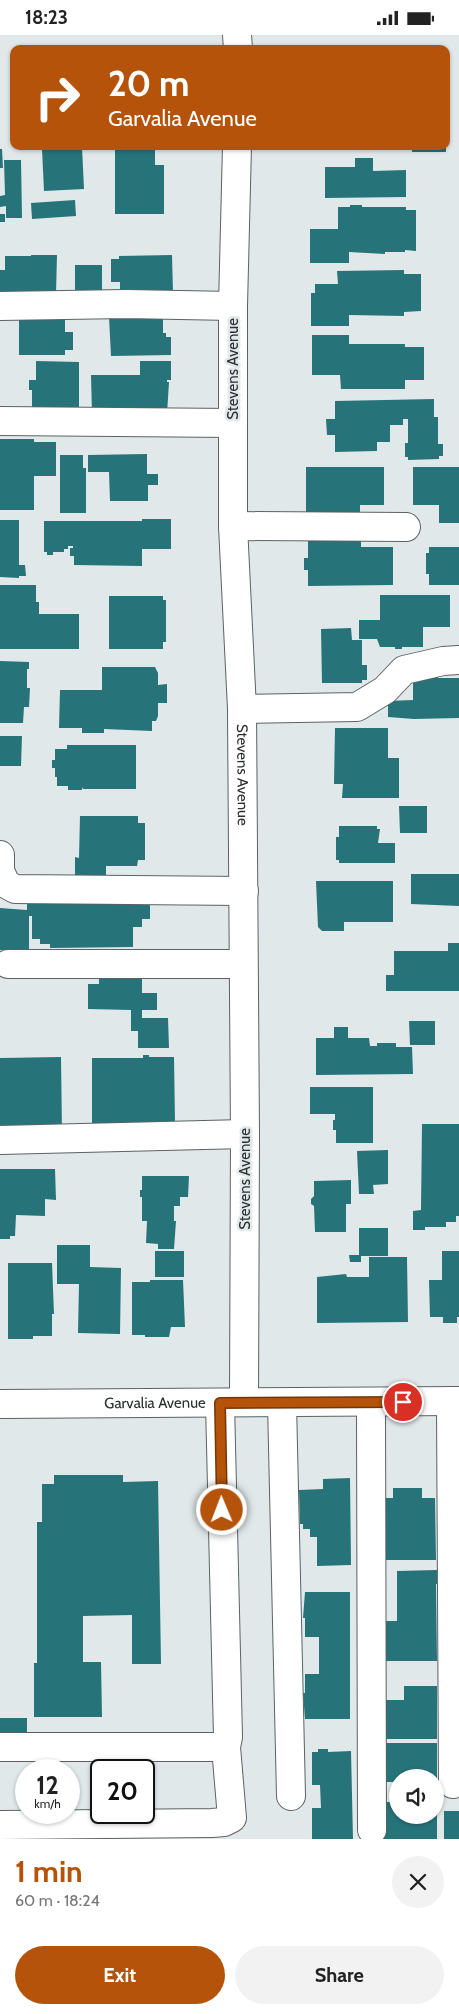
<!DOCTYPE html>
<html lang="en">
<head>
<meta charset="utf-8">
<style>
	:root { --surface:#fff; --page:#f2f2f2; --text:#222; --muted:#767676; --accent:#b45309 }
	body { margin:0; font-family:Cabin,sans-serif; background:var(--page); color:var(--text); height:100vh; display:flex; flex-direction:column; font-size:19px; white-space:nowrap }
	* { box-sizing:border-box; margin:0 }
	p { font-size:16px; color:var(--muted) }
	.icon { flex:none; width:28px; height:28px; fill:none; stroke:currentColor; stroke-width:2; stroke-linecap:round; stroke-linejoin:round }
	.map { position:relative; height:1804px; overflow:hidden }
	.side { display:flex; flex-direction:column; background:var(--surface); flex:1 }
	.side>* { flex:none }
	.banner { position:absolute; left:10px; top:10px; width:440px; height:105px; border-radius:10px; box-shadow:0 1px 4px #0004; background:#b45309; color:#fff; overflow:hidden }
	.controls { position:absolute; left:389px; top:1734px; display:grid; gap:10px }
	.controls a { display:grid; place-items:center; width:55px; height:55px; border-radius:50%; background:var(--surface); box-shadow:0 1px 4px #0004; font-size:25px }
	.speed { position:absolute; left:15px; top:1724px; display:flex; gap:10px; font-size:25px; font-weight:700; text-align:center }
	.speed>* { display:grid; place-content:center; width:65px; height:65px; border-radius:50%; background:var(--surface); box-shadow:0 1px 4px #0004; line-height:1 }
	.speed small { font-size:12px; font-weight:400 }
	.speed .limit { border:2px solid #111; border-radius:8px; background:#fff; color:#111 }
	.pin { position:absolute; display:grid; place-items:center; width:42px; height:42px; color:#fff; margin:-21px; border:2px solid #fff; border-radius:50%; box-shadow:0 1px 5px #0007 }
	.me { position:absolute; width:55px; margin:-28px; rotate:359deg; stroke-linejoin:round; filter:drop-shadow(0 0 4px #0008) }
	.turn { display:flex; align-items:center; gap:18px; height:105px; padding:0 15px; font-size:22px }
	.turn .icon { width:65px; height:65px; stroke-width:2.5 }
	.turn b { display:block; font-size:35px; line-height:42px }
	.round { display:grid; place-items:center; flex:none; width:52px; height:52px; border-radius:26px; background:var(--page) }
	.head { display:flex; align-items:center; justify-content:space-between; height:85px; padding:0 15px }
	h1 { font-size:30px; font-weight:700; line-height:38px; color:var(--accent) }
	.button { display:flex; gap:10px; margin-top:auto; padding:10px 15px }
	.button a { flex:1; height:58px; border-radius:30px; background:var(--accent); color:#fff; font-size:20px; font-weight:700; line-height:58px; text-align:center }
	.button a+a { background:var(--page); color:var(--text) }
	.status { display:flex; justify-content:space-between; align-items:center; height:35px; padding:0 25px; background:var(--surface); direction:ltr }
	.status svg { height:14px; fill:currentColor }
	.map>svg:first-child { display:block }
</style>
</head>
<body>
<div class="status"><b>18:23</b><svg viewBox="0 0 49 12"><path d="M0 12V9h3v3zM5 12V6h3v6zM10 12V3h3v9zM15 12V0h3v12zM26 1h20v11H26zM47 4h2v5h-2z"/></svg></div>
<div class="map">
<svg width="459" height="1804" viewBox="0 0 459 1804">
	<rect width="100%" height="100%" fill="#e1e8e9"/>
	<g fill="#26737a">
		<polygon points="115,111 155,111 155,130 164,130 164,179 115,179"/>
		<rect x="412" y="111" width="34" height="6"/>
		<polygon points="82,112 84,154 44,156 42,114"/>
		<polygon points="0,114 2,114 3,133 0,133"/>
		<polygon points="355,123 373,123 373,136 406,135 406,162 325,163 325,132 355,132"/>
		<polygon points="4,125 21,125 22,183 6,183 6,171 0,172 0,161 5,160"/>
		<polygon points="75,165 76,181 32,184 31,168"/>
		<polygon points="350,170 362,170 362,172 406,172 406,175 416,175 416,216 405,215 405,217 385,217 385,219 349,217 349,228 310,228 310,194 338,194 338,172 350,172"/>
		<rect x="0" y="179" width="5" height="8"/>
		<polygon points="31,220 57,220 56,259 5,259 5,256 0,256 0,235 5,235 5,221 31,221"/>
		<polygon points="172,220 173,258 120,259 120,247 111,247 111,224 119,224 119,221"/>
		<rect x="75" y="230" width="27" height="27"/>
		<polygon points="404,235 404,239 421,239 421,276 404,277 404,281 349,280 349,291 311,291 311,258 315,258 315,249 338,249 337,236"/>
		<polygon points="163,275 163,298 166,298 166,302 171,302 171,320 111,321 109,282"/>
		<polygon points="19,276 65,284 65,297 73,297 73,315 65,315 65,320 19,320"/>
		<polygon points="312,300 349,300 349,309 405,309 405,312 424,312 424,345 405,345 405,354 341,354 340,340 312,340"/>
		<polygon points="36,326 79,327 79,374 32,372 32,355 29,355 29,345 36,345"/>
		<polygon points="140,326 171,326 171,345 167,345 167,347 169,347 167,379 135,379 135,373 124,373 124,379 92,379 91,340 140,340"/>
		<polygon points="434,364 434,382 438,382 438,409 443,409 443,421 439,421 439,424 408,425 408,422 405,422 405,408 408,408 408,384 403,384 403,390 390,390 390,407 377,407 377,416 335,417 335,400 327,400 326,384 335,384 335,366"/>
		<polygon points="0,404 34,404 34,407 56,407 56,441 34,441 34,475 0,475"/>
		<polygon points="147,419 147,439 158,439 158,450 148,450 148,466 110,466 109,437 88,437 88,420"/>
		<polygon points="60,420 83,420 83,433 86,433 86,478 60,478"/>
		<polygon points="306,432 384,432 384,470 360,470 360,480 306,480"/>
		<polygon points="413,432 459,432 459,488 439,488 439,470 413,470"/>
		<polygon points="142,484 171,484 171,514 142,514 142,531 74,530 74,521 70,521 70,513 73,513 73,511 68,511 68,514 64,514 64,517 53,517 53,520 47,520 47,517 44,517 44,486 142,486"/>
		<polygon points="0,485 19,485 19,530 25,530 26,541 19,541 19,543 0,542"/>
		<polygon points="341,503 361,503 361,512 393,512 393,550 308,551 308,535 304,535 304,523 308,523 308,505 341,505"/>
		<polygon points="429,512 459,512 459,550 429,550 429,539 426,539 426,518 429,518"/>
		<polygon points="0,550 36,550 36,567 39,567 39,579 79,579 79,614 0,614"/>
		<polygon points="380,560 450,560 450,592 423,592 423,612 402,612 402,614 395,614 395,612 380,612 377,604 359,604 359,585 380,585"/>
		<polygon points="109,561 163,561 163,565 166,565 166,607 163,607 163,614 109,614"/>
		<polygon points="351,593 352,605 362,605 362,630 367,630 367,645 362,645 362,648 322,648 321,594"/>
		<polygon points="0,626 29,627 29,634 27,634 27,653 30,653 29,672 24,672 23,688 0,688"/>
		<polygon points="102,632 155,632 158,638 158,650 167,649 167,668 158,668 158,681 156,686 152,686 152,696 104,694 104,698 82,698 82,693 59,693 60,655 102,655"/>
		<polygon points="431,641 438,641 438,643 459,643 459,683 414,684 388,682 388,666 413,665 413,644 431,643"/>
		<polygon points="335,693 388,693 388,723 399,723 399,763 342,763 343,749 334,749"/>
		<polygon points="0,701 22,701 21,731 0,731"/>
		<polygon points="67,710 136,710 136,754 83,754 82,752 82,755 68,755 68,751 57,751 57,742 55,742 55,733 52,733 52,725 55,725 55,714 67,714"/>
		<polygon points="399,771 427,771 427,798 400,798"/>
		<polygon points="80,781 138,781 138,788 145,788 145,825 138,825 137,831 106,831 106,844 75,843 75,822 79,823"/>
		<polygon points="339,791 377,791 377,794 380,794 378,808 395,808 395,828 339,828 339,825 336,825 336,802 339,802"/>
		<polygon points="411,839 459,839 459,871 411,869"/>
		<polygon points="316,846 393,846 393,887 344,887 344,896 322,896 318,892"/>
		<polygon points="27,859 150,859 150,884 142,884 142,892 133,892 133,912 50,913 50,909 40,909 40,904 32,904 32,881 29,881 29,915 0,915 0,873 27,875"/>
		<polygon points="448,908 459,908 459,956 386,956 386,940 394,940 394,916 448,916"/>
		<polygon points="142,935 142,958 157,958 157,975 142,975 142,983 168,983 169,1013 138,1013 138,996 131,996 131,975 88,974 88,949 99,949 99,936"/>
		<polygon points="409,986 435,986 435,1010 410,1010"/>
		<polygon points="334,992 348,992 348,1003 369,1003 370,1011 377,1011 377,1008 396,1008 396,1012 412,1012 413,1039 316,1040 316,1003 334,1003"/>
		<polygon points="143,1020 149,1020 149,1022 174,1022 175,1088 92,1088 92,1023 143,1023"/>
		<polygon points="61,1022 62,1099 0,1099 0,1023"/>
		<polygon points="310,1052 373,1052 373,1108 336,1108 336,1095 333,1095 333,1085 335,1085 335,1079 310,1079"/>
		<polygon points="422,1089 459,1089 459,1181 456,1181 456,1187 446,1187 446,1192 425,1192 425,1195 413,1195 413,1176 421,1175"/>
		<polygon points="388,1115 388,1149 373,1150 374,1159 359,1159 357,1116"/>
		<polygon points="0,1134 55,1134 56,1165 45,1164 45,1181 16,1180 15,1201 10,1201 10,1204 0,1204"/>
		<polygon points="142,1141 189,1141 188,1162 180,1162 180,1171 174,1171 174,1186 176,1186 174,1214 158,1214 158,1209 146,1208 147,1186 142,1186 142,1162 140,1162 140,1155 142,1155"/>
		<polygon points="351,1145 351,1169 346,1169 346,1197 315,1197 314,1171 311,1169 311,1164 314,1161 314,1146"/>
		<polygon points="359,1193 388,1193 388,1221 361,1221 361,1227 350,1227 349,1220 359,1220"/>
		<polygon points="57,1210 90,1210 90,1232 121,1233 120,1299 78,1298 79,1249 57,1249"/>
		<rect x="155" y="1216" width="29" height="26"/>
		<polygon points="442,1216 459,1216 459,1282 457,1282 457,1288 443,1288 443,1282 430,1282 429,1245 442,1245"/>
		<polygon points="369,1222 407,1222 408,1287 317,1288 317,1242 346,1239 347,1242 369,1242"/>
		<polygon points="8,1228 52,1228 54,1279 52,1279 52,1301 33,1301 33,1304 8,1304"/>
		<polygon points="150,1245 183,1245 185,1292 171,1292 169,1302 145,1302 145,1300 132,1300 132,1247 150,1247"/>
		<polygon points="54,1440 123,1440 123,1447 158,1446 161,1629 132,1629 132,1580 83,1581 83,1627 101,1627 102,1682 34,1682 34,1628 37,1628 37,1487 42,1487 42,1449 54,1449"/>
		<polygon points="350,1443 351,1530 317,1531 317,1502 310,1502 310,1494 303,1494 303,1489 300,1489 299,1455 323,1454 323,1444"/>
		<polygon points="393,1453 422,1453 422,1463 435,1463 436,1525 379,1525 379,1463 393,1463"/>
		<polygon points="437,1535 437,1538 439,1538 439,1549 436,1549 437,1626 381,1626 380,1586 397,1586 397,1536"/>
		<polygon points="305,1557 350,1557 350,1684 305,1684 303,1658 305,1658 305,1639 319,1639 319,1602 305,1602 305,1583 303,1583"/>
		<polygon points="404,1651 437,1651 437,1704 381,1704 381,1665 404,1665"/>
		<rect x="0" y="1683" width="27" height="24"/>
		<polygon points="380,1708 437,1708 437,1804 381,1804 381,1767 398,1767 398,1780 435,1780 435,1742 398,1742 398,1747 381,1747"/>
		<polygon points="318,1714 328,1714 328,1717 351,1716 353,1804 312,1804 312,1773 321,1773 320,1750 312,1750 312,1717 318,1717"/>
		<rect x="444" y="1776" width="15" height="28"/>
	</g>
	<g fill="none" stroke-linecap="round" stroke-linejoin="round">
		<defs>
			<g id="minor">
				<polyline points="237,0 238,14"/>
				<path id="s1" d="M237 111 233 271V491L242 674 245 1099 244 1367"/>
				<polyline points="0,271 126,269 233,271"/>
				<polyline points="0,386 233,388"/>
				<polyline points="233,491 406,492"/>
				<polyline points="242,674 357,672 385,655 404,635 443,626 459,625"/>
				<polyline points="0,820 0,836 6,849 15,854 244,856"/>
				<polyline points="8,929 243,929"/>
				<polyline points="0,1105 245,1099"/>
				<polyline points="451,1366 453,1749"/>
				<polyline points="371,1367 372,1795"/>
				<polyline points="282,1368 291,1761"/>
				<path id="s2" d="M0 1369 459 1366"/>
				<polyline points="0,1712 226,1712"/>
				<polyline points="0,1790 212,1788 224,1787 232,1783 226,1712 228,1702 220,1368"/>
			</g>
		</defs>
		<use href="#minor" stroke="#5c6262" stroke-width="30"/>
		<use href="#minor" stroke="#fff" stroke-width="28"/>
	</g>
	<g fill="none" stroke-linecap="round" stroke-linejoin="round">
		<defs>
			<polyline id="route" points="222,1475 220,1368 403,1367"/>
		</defs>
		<use href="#route" stroke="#753606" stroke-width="12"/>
		<use href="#route" stroke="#b45309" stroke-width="9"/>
	</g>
	<g text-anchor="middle" stroke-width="5" stroke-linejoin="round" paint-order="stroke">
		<g font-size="15" fill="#2b2e2e" stroke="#e1e8e9">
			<text transform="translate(233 334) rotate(-90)" y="5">Stevens Avenue</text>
			<text dy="5" stroke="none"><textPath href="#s1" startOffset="629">Stevens Avenue</textPath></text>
			<text transform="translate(245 1144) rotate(-90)" y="5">Stevens Avenue</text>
			<text dy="5" stroke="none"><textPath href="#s2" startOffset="155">Garvalia Avenue</textPath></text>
		</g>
	</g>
</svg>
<div class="controls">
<a><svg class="icon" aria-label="sound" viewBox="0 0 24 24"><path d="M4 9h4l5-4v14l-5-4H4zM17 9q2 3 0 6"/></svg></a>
</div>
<div class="speed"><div>12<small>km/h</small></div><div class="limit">20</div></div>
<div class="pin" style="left:403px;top:1367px;background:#d93025"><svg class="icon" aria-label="arrive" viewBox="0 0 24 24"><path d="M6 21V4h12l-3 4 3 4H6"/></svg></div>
<svg class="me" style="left:222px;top:1475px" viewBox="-20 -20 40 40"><circle r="17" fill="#b45309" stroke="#fff" stroke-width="3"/><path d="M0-11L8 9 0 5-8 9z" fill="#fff"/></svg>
<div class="banner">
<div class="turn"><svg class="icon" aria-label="right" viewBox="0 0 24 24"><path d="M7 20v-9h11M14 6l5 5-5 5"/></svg><div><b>20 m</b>Garvalia Avenue</div></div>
</div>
</div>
<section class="side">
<div class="head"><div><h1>1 min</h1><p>60 m · 18:24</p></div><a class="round"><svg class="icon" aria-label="close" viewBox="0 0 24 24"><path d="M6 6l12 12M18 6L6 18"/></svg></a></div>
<div class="button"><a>Exit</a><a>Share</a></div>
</section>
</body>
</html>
